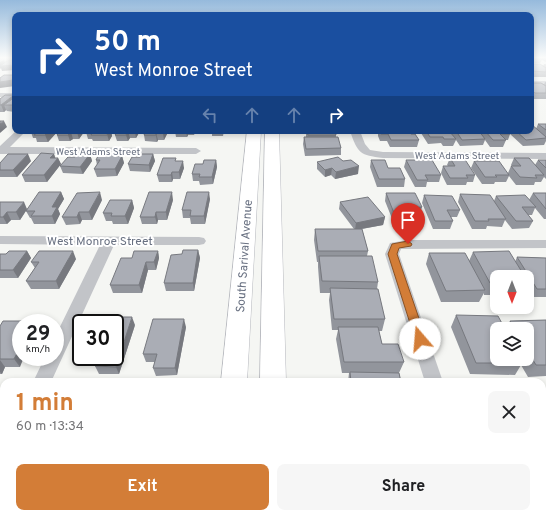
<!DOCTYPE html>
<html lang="en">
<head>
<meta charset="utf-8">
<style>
	:root { --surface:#fff; --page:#f6f6f6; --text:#202124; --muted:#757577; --accent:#d37d37 }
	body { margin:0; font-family:Overpass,sans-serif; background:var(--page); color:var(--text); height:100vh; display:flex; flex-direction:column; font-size:15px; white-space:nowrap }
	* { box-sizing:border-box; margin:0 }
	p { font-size:13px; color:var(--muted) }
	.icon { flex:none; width:22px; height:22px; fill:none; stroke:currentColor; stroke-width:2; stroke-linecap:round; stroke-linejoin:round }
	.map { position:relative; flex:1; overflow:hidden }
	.drawer { position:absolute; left:0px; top:378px; width:546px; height:140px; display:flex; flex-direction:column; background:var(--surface); border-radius:12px 12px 0 0; box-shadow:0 2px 6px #0003 }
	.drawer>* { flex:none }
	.hud { position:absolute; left:12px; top:12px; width:522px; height:122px; border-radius:8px; box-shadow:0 2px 6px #0003; background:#1a4fa0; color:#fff; overflow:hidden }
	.needle { width:26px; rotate:180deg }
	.controls { position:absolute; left:490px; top:270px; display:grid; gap:8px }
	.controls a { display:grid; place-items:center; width:44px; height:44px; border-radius:8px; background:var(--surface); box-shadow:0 2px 6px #0003; font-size:20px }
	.speed { position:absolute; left:12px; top:314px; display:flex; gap:8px; font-size:20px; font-weight:700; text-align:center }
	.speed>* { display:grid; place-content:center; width:52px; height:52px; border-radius:50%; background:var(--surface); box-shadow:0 2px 6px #0003; line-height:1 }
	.speed small { font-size:10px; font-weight:400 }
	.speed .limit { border:2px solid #111; border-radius:6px; background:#fff; color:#111 }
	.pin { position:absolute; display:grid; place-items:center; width:34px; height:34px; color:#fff; margin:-41px -17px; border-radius:50% 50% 50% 0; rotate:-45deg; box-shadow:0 0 4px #0007 }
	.pin .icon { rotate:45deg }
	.me { position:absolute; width:44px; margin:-22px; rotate:342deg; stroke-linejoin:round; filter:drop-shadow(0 0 3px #0008) }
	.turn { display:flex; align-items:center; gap:14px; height:84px; padding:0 16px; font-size:18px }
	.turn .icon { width:52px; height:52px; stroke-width:2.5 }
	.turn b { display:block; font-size:28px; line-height:34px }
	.lanes { display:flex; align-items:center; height:38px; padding:0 16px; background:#0003; justify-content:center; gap:20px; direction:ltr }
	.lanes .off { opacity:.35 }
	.round { display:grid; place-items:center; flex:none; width:42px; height:42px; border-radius:8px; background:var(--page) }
	.summary { display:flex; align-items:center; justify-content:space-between; height:68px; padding:0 16px }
	h1 { font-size:24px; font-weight:700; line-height:30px; color:var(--accent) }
	.action { display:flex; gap:8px; margin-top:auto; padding:8px 16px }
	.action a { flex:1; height:46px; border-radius:8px; background:var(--accent); color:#fff; font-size:16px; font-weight:700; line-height:46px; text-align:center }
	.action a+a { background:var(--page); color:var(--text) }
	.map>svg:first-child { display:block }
</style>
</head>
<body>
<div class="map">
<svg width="546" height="518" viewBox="0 0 546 518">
	<rect width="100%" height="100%" fill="#f5f6f3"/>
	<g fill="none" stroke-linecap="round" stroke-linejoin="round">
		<defs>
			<g id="secondary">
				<polygon points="247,131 261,131 247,382 221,382"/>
				<polygon points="265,131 279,131 286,382 260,382"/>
				<polygon points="209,514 243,514 242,518 208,518"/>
				<rect x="256" y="514" width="34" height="4"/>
			</g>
		</defs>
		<use href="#secondary" stroke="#b5b7bd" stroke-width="1"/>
		<g fill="#c2c4c8" fill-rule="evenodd">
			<rect x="0" y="58" width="15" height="4"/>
			<rect x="531" y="81" width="15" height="4"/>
			<rect x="0" y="93" width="15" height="4"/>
			<polygon points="16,131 26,131 10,147 196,148 201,151 196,154 0,154 0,146"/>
			<path d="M350 131H360L365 144 370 150 383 152 546 153V159L383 158C360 155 358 154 350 131Z"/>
			<polygon points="0,236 199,237 204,238 206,241 204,244 199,245 114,245 51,382 33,382 45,357 55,357 55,337 100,245 0,244"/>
			<polygon points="408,240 546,240 546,248 401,249 399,254 443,382 425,382 385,254 390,243"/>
			<rect x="0" y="399" width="4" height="18"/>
			<rect x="542" y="403" width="4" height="18"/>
		</g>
		<use href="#secondary" fill="#fff" fill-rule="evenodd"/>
	</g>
	<g fill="#92959c">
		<polygon points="531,58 546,58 546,62 542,60 540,63 531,63"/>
		<polygon points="531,64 543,66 544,64 546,64 546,77 531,77"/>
		<polygon points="545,82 546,82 546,99 533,99 531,98 531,83 544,85"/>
		<polygon points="15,97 15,112 7,111 6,110 4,112 0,112 0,99"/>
		<polygon points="538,124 546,124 546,141 544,145 523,146 510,134 508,140 506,140 503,147 490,147 485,140 483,145 460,146 456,140 453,146 443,146 441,143 428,144 421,133 422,131 531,131 536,129"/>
		<polygon points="31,131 58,131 48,142 37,142 36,138 33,138 31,132"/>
		<polygon points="60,131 84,132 79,139 73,139 70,141 59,141 57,135"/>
		<polygon points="87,131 111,131 112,136 109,141 93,141 92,139 88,139 86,132"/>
		<polygon points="118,131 140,131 136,138 130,138 128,141 117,141 115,135"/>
		<polygon points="146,131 168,131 168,132 164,140 158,140 157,142 145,141 144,135"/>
		<polygon points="175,131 196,131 194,135 188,135 187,137 176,137"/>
		<polygon points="205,131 224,131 223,136 212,136 212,134 206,134"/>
		<polygon points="306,131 335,131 336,135 336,137 341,148 341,155 305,156 303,144 304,137 306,137"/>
		<polygon points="376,131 409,131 411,134 419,140 417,147 390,147 387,141 380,141 378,136 378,133 377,133"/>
		<polygon points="54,154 55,158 58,158 61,164 47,182 25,182 22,175"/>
		<polygon points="90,154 92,161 83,174 63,173 60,166 75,157"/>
		<polygon points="116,154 117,156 122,156 124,163 117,176 97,177 94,169 97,165 96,160"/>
		<polygon points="153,154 155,161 150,172 130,171 128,164 140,157"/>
		<polygon points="450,158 475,175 473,182 467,182 466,185 447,185 441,173 443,166 448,166 447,165"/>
		<polygon points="514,158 535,165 538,160 546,160 546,179 544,177 541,182 535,182 534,185 516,185 509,176 506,182 495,182 494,184 482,184 471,168 474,161 508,173 511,166 512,166 511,165"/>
		<polygon points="216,160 217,167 213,184 200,185 199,181 193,181 192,174 203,164"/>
		<polygon points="371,160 388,168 405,179 404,187 377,187 370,167"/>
		<polygon points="406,160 441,175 439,182 427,182 426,187 415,187 404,167"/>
		<polygon points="31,161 17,177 0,177 0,163"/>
		<polygon points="176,161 184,168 180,179 173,179 172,182 159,182 157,175"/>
		<polygon points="343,161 358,174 335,179 331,175 325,177 317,169 317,162"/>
		<polygon points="61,192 64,199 58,209 60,214 55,224 34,224 31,218 30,218 26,211 20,220 11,220 7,224 0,224 0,202 27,209"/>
		<polygon points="386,193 422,207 420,215 411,215 413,218 411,226 395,226 385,201"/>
		<polygon points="533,193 546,193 546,219 544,219 535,208 532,215 528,215 533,221 529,228 512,229 505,220 502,227 487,226 486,229 472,229 458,202 460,194 494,201 496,196 529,200"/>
		<polygon points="424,195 460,210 457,217 451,217 453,221 450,229 433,229 422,203"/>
		<polygon points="210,199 205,224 191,224 190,218 183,218 182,210"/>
		<polygon points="102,200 92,220 82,220 80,224 66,225 62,217"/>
		<polygon points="132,200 134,208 128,224 113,224 112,221 106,221 103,213"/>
		<polygon points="173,200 167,220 158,220 157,224 142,224 140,217"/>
		<polygon points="340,202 385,217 383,225 362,229 368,251 367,256 378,282 377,289 385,319 382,331 379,331 382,344 404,362 399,373 401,382 348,382 349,373 342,373 336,339 338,330 332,330 329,300 330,293 320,293 318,267 318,262 317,262 314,240 315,229 354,229 339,209"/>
		<polygon points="198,250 200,258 194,291 166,291 164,283 182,254"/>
		<polygon points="27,251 31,258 18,278 0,278 0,254 6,254"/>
		<polygon points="158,251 159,258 156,270 148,270 142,293 113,293 110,285 132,258"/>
		<polygon points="473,252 515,262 517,257 546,258 546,297 532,297 527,288 527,277 497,277 497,295 484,295 484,293 479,302 441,302 426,264 429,253 469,261"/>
		<polygon points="76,259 59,289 31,289 26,281 35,268 31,262"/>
		<polygon points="456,315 497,359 527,359 527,329 506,329 510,321 546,320 546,376 528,377 521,365 515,375 470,374 451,327"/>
		<polygon points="34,321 35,323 21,323 20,367 5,367 2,374 0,374 0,326"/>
		<polygon points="135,325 119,374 99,374 95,366 97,362 90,362 88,357 115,357"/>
		<polygon points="186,327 177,375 156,376 153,368 155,362 146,362 143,354"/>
		<polygon points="419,514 459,514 457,518 424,518"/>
		<polygon points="510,514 542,514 546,518 508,518 508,516"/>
	</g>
	<g fill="#77797f">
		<polygon points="4,60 6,65 15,65 15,70 2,71 1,68 0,69 0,62"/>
		<polygon points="0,78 15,79 15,86 0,88"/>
		<polygon points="14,95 15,97 4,105 6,110 4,112 1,105"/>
		<polygon points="4,121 7,127 0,133 0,124"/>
		<polygon points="49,131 58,131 48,142 45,135"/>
		<polygon points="78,131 84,131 84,132 79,139 77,132"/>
		<polygon points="106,131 111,131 112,136 109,141"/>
		<polygon points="128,131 130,138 128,141 126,135"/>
		<polygon points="135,131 140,131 136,138"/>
		<polygon points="164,131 168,131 168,132 164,140 163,133"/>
		<polygon points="186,131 187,131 188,135 187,137"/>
		<polygon points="71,132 73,139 70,141 68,135"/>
		<polygon points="156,133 158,140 157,142 156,135"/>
		<polygon points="28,154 31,161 17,177 13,170"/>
		<polygon points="54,154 56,160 58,158 61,164 47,182 44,175 50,158"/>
		<polygon points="90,154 92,161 83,174 80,167"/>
		<polygon points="153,154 155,161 150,172 149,165"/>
		<polygon points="122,156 124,163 117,176 115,169"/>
		<polygon points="216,160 217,167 213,184 212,177"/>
		<polygon points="183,161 184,168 180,179 179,172"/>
		<polygon points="359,166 358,174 335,179 336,172"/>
		<polygon points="332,168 331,175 325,177 325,170"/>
		<polygon points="172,172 173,179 172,182 171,175"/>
		<polygon points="61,192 64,199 58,209 60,214 55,224 52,216 52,207"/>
		<polygon points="100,192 102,200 92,220 89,212"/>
		<polygon points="172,192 173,200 167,220 166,212"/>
		<polygon points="209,192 210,199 205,224 204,216"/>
		<polygon points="132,200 134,208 128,224 125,216"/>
		<polygon points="24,202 27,209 20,220 16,212"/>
		<polygon points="7,212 11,220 7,224 3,217"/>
		<polygon points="79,212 82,220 80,224 77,217"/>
		<polygon points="156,212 158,220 157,224 155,217"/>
		<polygon points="385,217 383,225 355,230 356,223"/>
		<polygon points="198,250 200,258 194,291 193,283"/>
		<polygon points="27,251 31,258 18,278 13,270"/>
		<polygon points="73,251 76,259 59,289 56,281"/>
		<polygon points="158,251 159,258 156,270 154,262"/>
		<polygon points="146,262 148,270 142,293 139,285"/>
		<polygon points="132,317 135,325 119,374 116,367"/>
		<polygon points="184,319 186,327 177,375 175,368"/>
		<polygon points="21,346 21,357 24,357 20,367 14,359"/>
		<polygon points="0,360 5,367 2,374 0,372"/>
		<polygon points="17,514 26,514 30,517 29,518 15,518"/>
		<polygon points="141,514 148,514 148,518 140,518"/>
	</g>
	<g fill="#aaadb5" stroke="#77797f">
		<polygon points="15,60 15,65 0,66 7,61"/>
		<polygon points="531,64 540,64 546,68 546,72 532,71 531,70"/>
		<polygon points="4,75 15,75 15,79 13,80 0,82 0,78"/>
		<polygon points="531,83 541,83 546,86 546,93 535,93 531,90"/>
		<polygon points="5,95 14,95 1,105 0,105 0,99"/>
		<polygon points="15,97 15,105 4,105"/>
		<polygon points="0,121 4,121 0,124"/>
		<polygon points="531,124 546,137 546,138 526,140 516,131 531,131"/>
		<polygon points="538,124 546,124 546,130"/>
		<polygon points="31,131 49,131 45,135 34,135 38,132 31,132"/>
		<polygon points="60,131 78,131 77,132 71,132 68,135 57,135"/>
		<polygon points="87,131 109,131 107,135 91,135 93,132 86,132"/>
		<polygon points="118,131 135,131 128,131 126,135 115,135"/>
		<polygon points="146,131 164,131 163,133 156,133 156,135 144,135"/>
		<polygon points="307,131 335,131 336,135 308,135"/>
		<polygon points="379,131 409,131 411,134 415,134 419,140 391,140 388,134 381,134"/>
		<polygon points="426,131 449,131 456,139 444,139 443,137 430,137"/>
		<polygon points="456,131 479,131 485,139 462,140"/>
		<polygon points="485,131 508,131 510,134 500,134 506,140 493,140"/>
		<polygon points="304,137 338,137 341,148 306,149"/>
		<polygon points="41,153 54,154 50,158 58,158 44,175 22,175"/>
		<polygon points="8,154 28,154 13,170 0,170 0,163"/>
		<polygon points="78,154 90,154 80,167 60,166 68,157 75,157"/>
		<polygon points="99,154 116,154 115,156 122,156 115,169 94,169 100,160 96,160"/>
		<polygon points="141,154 153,154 149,165 128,164 132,157 140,157"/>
		<polygon points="338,157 343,161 351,160 359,166 336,172 332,168 325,170 317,162"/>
		<polygon points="163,158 176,158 175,161 183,161 179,172 172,172 171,175 157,175"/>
		<polygon points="450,158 464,158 475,175 466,175 468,178 450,178 443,166 455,166"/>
		<polygon points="514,158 529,158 544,175 535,175 537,178 520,177 511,166 521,166"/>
		<polygon points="204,160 216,160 212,177 199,177 200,174 192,174 195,164 203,164"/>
		<polygon points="371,160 385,160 388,168 400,168 405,179 379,179"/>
		<polygon points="406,160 432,160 441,175 425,175 428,180 417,180"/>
		<polygon points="538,160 546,160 546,168"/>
		<polygon points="474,161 499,161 509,175 495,175 497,177 485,177"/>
		<polygon points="39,192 61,192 52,207 57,207 52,216 31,216 35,211 26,211"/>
		<polygon points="100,192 89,212 79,212 77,217 62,217 77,193"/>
		<polygon points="149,192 172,192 166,212 156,212 155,217 140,217"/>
		<polygon points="187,192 209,192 204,216 190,216 191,210 182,210"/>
		<polygon points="386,193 415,193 422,207 408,208 413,218 396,218"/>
		<polygon points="533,193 546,193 546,209"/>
		<polygon points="460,194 490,195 506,219 488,219 489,221 475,221"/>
		<polygon points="424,195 452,196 460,210 447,210 453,221 435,221"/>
		<polygon points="525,195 536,207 522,207 533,221 516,221 496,196"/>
		<polygon points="368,197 385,217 356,223 340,202"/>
		<polygon points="110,200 132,200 125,216 111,216 112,213 103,213"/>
		<polygon points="0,202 24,202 16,212 7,212 3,217 0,217"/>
		<polygon points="315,229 362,229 368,251 318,251"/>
		<polygon points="183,250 198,250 193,283 164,283 171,255 182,254"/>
		<polygon points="9,251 27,251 13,270 0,270 0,254 6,254"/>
		<polygon points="39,251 73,251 56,281 26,281 39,262 31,262"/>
		<polygon points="134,251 158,251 154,262 146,262 139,285 110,285 121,258 132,258"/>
		<polygon points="509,251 525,277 497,277 497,284 490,283 473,252"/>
		<polygon points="429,253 465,253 485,290 446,291"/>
		<polygon points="319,256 372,256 378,282 322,281"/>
		<polygon points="517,257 546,258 546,289 537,289"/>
		<polygon points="330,288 378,289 385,319 334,319"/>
		<polygon points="456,315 498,316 505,329 497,329 497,359 520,359 522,363 476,363"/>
		<polygon points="102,317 132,317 116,367 95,366 99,357 115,357 115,323 99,323"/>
		<polygon points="153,319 184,319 175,368 153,368 157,354 143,354"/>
		<polygon points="546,320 546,365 536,365 527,350 527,329 515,329 510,321"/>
		<polygon points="3,321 34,321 33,323 21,323 21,346 14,359 0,359 0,326"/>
		<polygon points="338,327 378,327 382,344 398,344 404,362 344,362"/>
		<polygon points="350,372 399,373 401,382 351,382"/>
		<polygon points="0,438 4,438 4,514 17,514 15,518 0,518"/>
		<polygon points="542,462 546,462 546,518 521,518 520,514 542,514"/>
		<polygon points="93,514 141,514 140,518 92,518"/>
		<polygon points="436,514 459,514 457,518 441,518"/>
	</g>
	<linearGradient id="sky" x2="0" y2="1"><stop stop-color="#96badc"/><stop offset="0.44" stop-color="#fafbfa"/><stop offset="1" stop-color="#fafbfa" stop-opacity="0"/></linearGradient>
	<rect width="546" height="131" fill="url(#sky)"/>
	<polygon fill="#d37d37" stroke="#895124" points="408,241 412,244 411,246 399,248 397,254 426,339 424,342 420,344 416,342 415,339 388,254 392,244"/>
	<g text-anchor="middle" stroke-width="4" stroke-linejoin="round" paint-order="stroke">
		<g font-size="10" fill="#687081" stroke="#fff">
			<text x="98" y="155">West Adams Street</text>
			<text x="457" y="159">West Adams Street</text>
		</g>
		<g font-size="12" fill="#687081" stroke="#fff">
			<text x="100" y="245">West Monroe Street</text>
			<text transform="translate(244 256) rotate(-86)" y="4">South Sarival Avenue</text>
		</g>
	</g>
</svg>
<div class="controls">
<a><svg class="needle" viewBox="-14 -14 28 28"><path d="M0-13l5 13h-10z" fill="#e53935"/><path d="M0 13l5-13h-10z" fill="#757577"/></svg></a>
<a><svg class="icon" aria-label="layers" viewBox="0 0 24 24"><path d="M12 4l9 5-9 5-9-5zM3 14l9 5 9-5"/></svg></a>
</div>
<div class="speed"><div>29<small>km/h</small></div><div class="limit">30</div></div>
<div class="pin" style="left:408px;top:244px;background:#d93025"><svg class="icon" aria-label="arrive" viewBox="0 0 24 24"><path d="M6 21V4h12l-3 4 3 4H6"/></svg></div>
<svg class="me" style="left:420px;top:339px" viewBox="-20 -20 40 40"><circle r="19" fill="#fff"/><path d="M0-13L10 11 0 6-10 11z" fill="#d37d37"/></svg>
<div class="hud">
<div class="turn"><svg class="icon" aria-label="right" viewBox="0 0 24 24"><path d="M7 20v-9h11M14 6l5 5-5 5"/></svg><div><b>50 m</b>West Monroe Street</div></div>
<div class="lanes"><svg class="icon off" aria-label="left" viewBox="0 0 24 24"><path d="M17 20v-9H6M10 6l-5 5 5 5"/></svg><svg class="icon off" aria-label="ahead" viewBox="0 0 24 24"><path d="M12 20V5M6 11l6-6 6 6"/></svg><svg class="icon off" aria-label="ahead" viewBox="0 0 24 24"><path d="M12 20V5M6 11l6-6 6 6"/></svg><svg class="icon" aria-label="right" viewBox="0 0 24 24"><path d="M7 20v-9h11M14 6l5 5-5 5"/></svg></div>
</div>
<section class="drawer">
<div class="summary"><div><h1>1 min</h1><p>60 m · 13:34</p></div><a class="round"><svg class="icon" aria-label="close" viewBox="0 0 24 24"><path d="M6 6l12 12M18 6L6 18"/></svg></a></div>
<div class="action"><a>Exit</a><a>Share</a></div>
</section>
</div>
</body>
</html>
